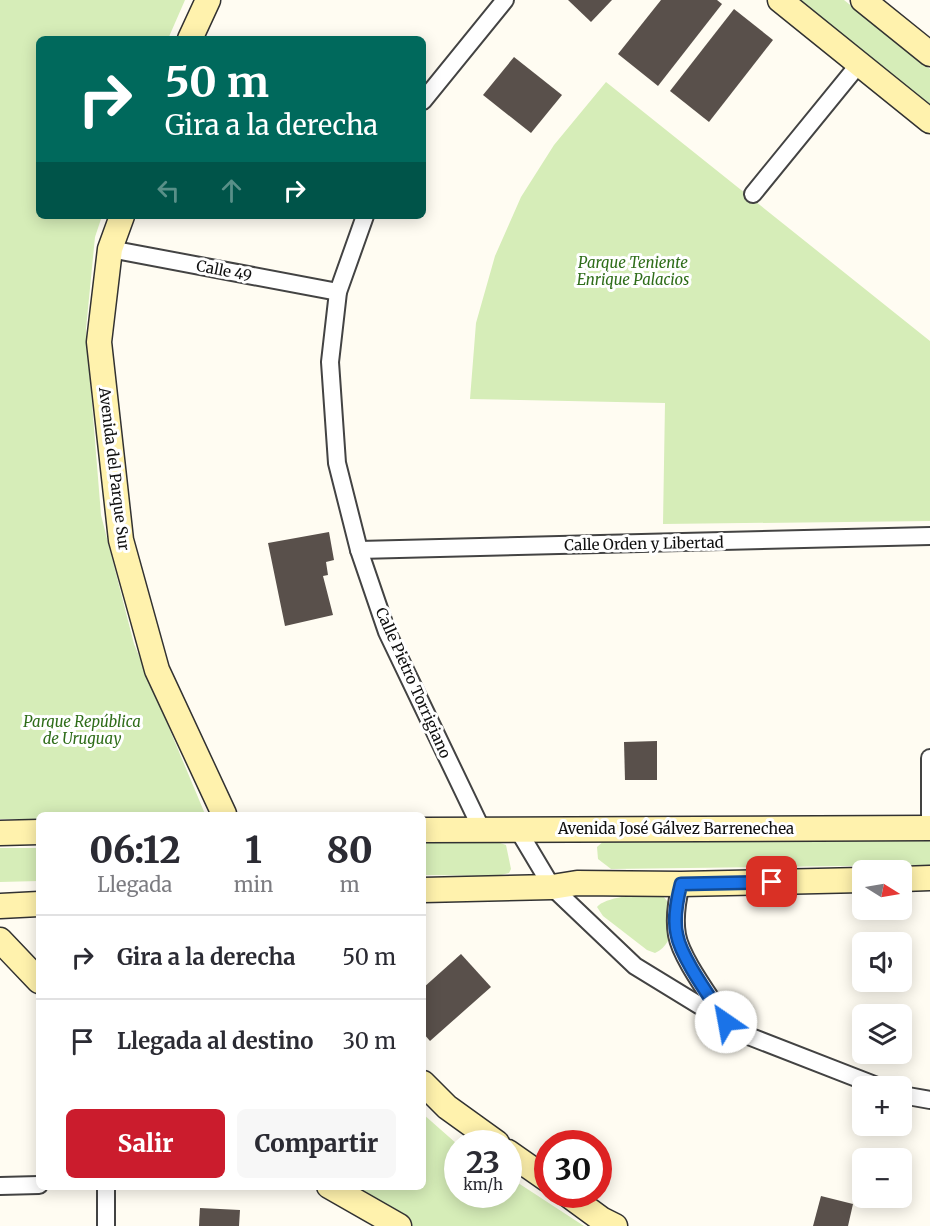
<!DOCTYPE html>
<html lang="es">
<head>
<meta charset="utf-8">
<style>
	:root { --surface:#fff; --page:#f7f7f7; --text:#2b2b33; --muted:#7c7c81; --line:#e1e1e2; --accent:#cb1c2d }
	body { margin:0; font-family:Merriweather,serif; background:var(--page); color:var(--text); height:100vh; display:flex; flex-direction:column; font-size:22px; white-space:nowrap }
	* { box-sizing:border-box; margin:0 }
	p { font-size:20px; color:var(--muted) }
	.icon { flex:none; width:33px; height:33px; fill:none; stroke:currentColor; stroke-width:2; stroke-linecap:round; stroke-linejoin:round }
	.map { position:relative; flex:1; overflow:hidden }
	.details { position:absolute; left:36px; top:812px; width:390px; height:378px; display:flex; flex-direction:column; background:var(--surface); border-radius:9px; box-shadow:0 3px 15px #0003 }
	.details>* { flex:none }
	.banner { position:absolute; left:36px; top:36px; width:390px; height:183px; border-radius:9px; box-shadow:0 3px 15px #0003; background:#00695c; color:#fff; overflow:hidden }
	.needle { width:39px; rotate:101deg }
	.tools { position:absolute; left:852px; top:860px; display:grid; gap:12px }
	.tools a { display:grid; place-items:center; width:60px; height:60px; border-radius:9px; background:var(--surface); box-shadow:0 3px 15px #0003; font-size:30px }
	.speed { position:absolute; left:444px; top:1130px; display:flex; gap:12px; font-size:30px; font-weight:700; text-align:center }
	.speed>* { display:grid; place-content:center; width:78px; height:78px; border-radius:50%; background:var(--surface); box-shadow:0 3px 15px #0003; line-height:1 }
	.speed small { font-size:15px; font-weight:400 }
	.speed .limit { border:9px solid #d22; background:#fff; color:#111 }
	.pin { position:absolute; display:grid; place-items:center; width:51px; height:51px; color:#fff; margin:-26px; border-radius:12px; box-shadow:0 3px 9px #0006 }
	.me { position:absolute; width:66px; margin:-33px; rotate:327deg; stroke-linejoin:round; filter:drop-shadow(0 0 4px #0008) }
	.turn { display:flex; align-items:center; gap:21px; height:126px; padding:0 30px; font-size:27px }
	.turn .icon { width:78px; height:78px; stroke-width:2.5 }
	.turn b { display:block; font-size:42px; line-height:51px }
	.lanes { display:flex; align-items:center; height:57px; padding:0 30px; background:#0003; justify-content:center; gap:30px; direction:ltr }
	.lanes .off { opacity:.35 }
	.eta { display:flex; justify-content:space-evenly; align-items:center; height:102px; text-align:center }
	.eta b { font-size:36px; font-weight:800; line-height:42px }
	.cta { display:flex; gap:12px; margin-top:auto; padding:12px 30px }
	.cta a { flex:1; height:69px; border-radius:9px; background:var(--accent); color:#fff; font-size:24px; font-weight:800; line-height:69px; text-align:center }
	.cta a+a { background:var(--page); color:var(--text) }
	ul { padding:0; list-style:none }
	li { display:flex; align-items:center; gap:18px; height:84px; padding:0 30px; border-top:2px solid var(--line) }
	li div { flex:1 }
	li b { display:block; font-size:22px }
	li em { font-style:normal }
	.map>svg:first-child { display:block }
</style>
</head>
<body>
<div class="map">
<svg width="930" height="1226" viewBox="0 0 930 1226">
	<rect width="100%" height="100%" fill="#fffcf2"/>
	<g fill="#d6edb8">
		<polygon points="0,0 185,0 168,39 39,39 39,216 102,216 95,237 86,329 101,515 134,644 205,814 39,814 39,819 0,819"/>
		<polygon points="797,0 844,0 930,69 930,107"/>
		<polygon points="606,82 930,341 930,521 663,524 665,403 470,399 476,323 495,256 521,197 554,145"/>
		<polygon points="930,838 930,865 611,869 598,859 597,847 606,839"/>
		<polygon points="491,840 506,845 511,869 509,873 497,876 423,875 423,841"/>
		<polygon points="0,848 39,848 39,881 0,882"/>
		<path d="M652 891C680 897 679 943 655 953L647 950 603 916 597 907C605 897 638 895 652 891Z"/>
		<polygon points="423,1114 457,1144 458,1194 508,1194 509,1177 584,1226 412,1226 345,1187 423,1186"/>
	</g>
	<g fill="#59504b">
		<polygon points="568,0 612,0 591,22"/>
		<polygon points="661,0 717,0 722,4 658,86 618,54"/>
		<polygon points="734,9 773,40 709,122 670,91"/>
		<polygon points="514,57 562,95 531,133 483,95"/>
		<polygon points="329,532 334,560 326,562 328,575 323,576 333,615 285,626 268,543"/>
		<polygon points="657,741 657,780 625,780 624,742"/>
		<polygon points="461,954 491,987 430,1041 423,1033 423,988"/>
		<polygon points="821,1196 853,1204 848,1226 813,1226"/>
		<polygon points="200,1208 240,1210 239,1226 199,1226"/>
	</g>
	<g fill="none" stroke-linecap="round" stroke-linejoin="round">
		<defs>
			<g id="street">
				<polyline points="423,101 505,0"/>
				<polyline points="753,194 859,64"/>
				<polyline points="365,216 338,292 330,362 337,463 359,550 387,632 482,830"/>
				<polyline points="110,249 338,292"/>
				<polyline points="359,550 930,536"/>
				<polyline points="930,828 930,758"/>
				<polyline points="518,830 552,887 635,966 751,1037 877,1086"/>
				<path d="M681 884C677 900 674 918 677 935 681 958 710 996 723 1017"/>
				<polyline points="902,1095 930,1100"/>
				<polyline points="0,1186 39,1185"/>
				<polyline points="106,1226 106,1186"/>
			</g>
			<g id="secondary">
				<polyline points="780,0 930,121"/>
				<polyline points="863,0 930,54"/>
				<polyline points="190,39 208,0"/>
				<polyline points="122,216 110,249 99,342 121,540 157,670 224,814"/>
				<polyline points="423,830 930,828"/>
				<polyline points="0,833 39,832"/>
				<polyline points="902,879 930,878"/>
				<polyline points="423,890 552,887 577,883 681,884 862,880"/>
				<polyline points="0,906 39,904"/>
				<polyline points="0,940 39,981"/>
				<polyline points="423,1083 447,1107 497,1143"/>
				<polyline points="508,1152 548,1180"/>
				<polyline points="329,1186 399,1226"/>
				<polyline points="567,1194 601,1219 615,1226"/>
			</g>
		</defs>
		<use href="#street" stroke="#434343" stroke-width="20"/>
		<use href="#secondary" stroke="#323232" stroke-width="27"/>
		<use href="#street" stroke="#fff" stroke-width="16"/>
		<use href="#secondary" stroke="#fff2ad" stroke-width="24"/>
	</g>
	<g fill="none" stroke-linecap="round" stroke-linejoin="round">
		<defs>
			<path id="route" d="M726 1022C713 1001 681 958 677 935 673 919 677 900 681 884L772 882"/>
		</defs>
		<use href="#route" stroke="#114b97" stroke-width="15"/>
		<use href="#route" stroke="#1a73e8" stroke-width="10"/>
	</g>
	<g text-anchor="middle" stroke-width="6" stroke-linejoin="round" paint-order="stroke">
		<g font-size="15" font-style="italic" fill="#2f6d1a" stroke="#fff">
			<text x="633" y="268">Parque Teniente<tspan x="633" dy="17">Enrique Palacios</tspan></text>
			<text x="82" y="727">Parque República<tspan x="82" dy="17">de Uruguay</tspan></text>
		</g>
		<g font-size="15" fill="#101010" stroke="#fff">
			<text transform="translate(224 271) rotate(11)" y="5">Calle 49</text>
			<text transform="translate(114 469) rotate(83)" y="5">Avenida del Parque Sur</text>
			<text transform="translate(644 544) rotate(-1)" y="5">Calle Orden y Libertad</text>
			<text transform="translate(413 683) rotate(66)" y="5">Calle Pietro Torrigiano</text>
			<text x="676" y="834">Avenida José Gálvez Barrenechea</text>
		</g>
	</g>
</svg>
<div class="tools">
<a><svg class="needle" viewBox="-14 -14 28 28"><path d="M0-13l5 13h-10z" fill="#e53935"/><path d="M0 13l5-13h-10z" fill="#7c7c81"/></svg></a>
<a><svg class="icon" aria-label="sound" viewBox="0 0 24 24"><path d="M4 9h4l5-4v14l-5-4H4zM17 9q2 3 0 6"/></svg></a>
<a><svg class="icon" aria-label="layers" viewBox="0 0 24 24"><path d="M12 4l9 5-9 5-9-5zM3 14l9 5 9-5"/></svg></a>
<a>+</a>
<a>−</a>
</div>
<div class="speed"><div>23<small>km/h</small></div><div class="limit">30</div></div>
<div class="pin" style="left:772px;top:882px;background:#d93025"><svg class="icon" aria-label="arrive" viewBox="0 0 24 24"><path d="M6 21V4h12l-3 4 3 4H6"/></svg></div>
<svg class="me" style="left:726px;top:1022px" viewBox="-20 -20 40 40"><circle r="19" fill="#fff"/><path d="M0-13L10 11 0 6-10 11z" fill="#1a73e8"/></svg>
<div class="banner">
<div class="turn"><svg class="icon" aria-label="right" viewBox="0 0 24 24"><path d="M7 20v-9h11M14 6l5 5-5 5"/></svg><div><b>50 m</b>Gira a la derecha</div></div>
<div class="lanes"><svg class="icon off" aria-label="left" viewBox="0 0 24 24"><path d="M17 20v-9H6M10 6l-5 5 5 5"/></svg><svg class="icon off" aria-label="ahead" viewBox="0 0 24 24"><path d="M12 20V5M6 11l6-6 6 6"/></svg><svg class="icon" aria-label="right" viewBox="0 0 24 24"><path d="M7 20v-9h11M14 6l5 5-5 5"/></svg></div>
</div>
<section class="details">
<div class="eta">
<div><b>06:12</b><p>Llegada</p></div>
<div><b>1</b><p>min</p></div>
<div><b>80</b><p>m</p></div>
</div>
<ul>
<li><svg class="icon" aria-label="right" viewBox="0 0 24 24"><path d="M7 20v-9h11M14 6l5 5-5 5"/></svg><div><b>Gira a la derecha</b></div><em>50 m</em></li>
<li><svg class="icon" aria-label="arrive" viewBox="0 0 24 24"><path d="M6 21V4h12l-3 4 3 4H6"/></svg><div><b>Llegada al destino</b></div><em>30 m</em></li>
</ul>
<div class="cta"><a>Salir</a><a>Compartir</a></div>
</section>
</div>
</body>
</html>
